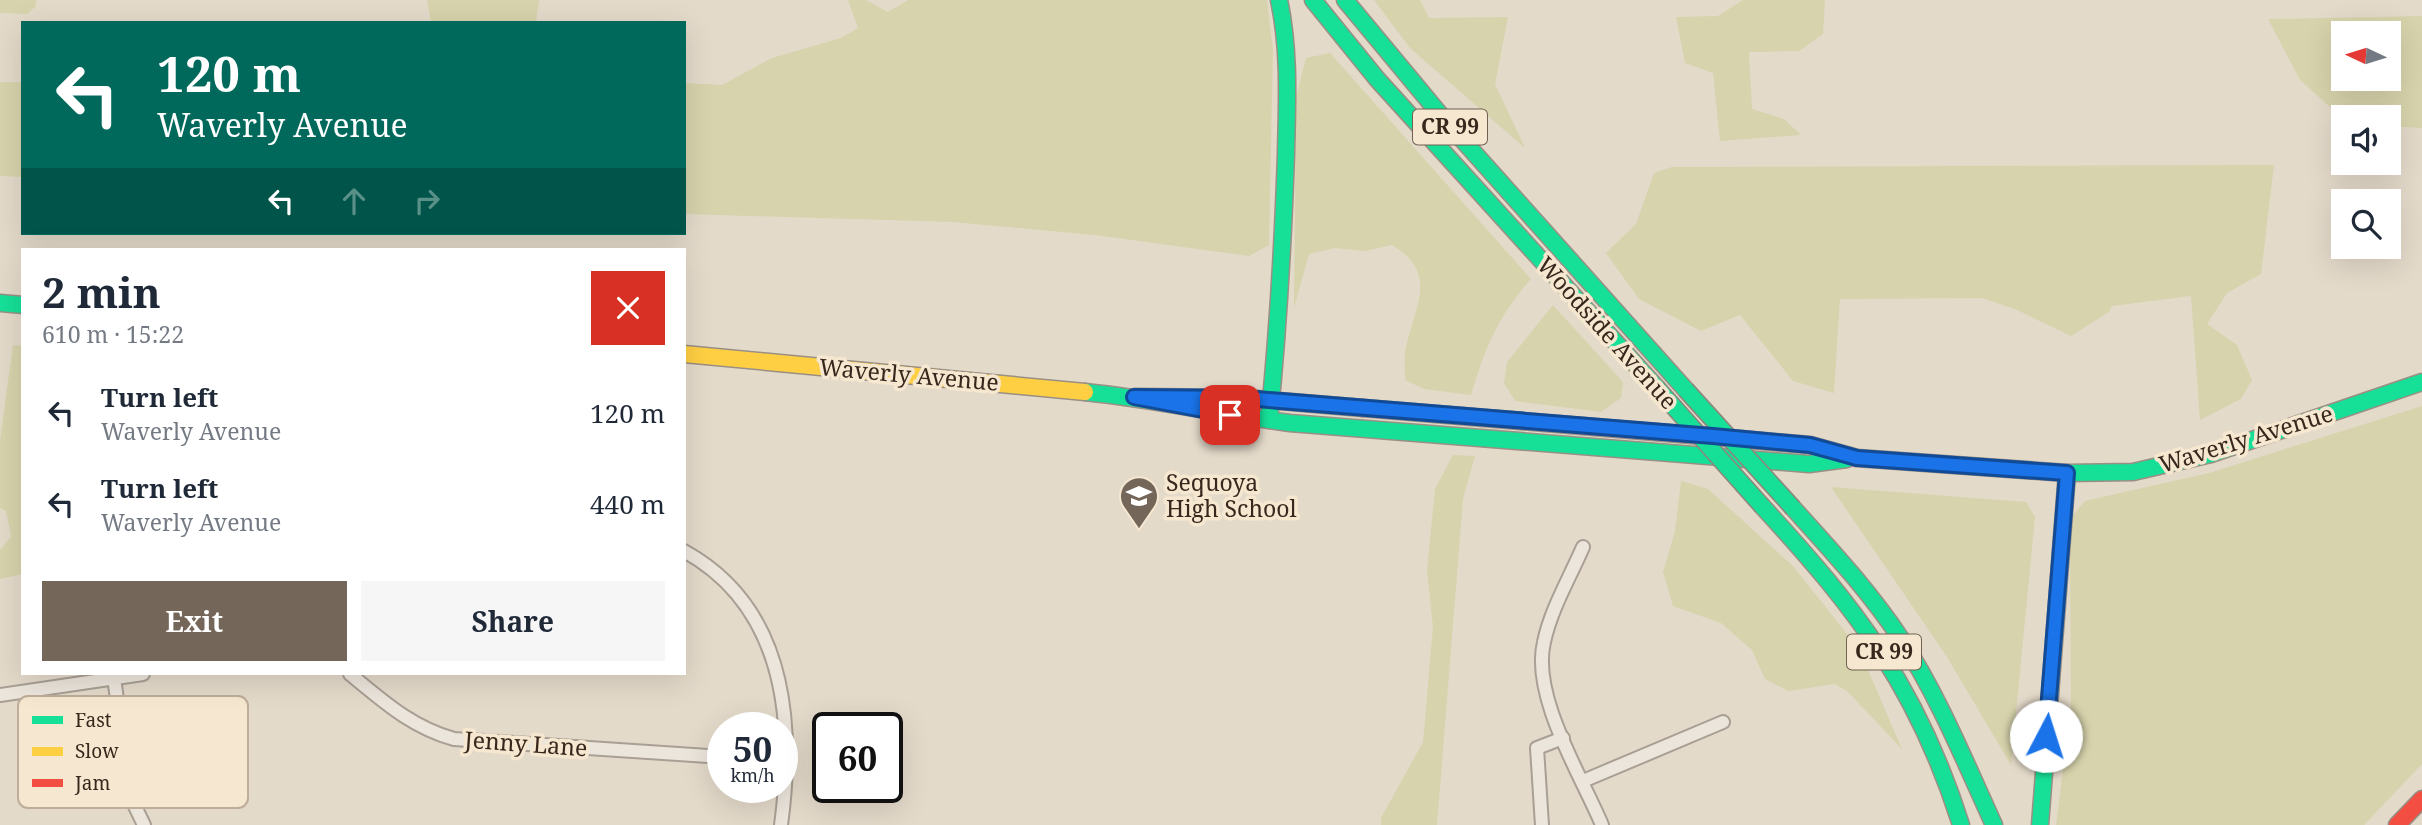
<!DOCTYPE html>
<html lang="en">
<head>
<meta charset="utf-8">
<style>
	:root { --surface:#fff; --page:#f6f6f7; --text:#1f2937; --muted:#747a83; --accent:#746659 }
	body { margin:0; font-family:"Noto Serif",serif; background:var(--page); color:var(--text); height:100vh; display:flex; flex-direction:column; font-size:26px; white-space:nowrap }
	* { box-sizing:border-box; margin:0 }
	p { font-size:23px; color:var(--muted) }
	.icon { flex:none; width:38px; height:38px; fill:none; stroke:currentColor; stroke-width:2; stroke-linecap:round; stroke-linejoin:round }
	.map { position:relative; flex:1; overflow:hidden }
	.drawer { position:absolute; left:21px; top:248px; width:665px; height:427px; display:flex; flex-direction:column; background:var(--surface); border-radius:0px; box-shadow:0 7px 28px #0002 }
	.drawer>* { flex:none }
	.top-card { position:absolute; left:21px; top:21px; width:665px; height:214px; border-radius:0px; box-shadow:0 7px 28px #0002; background:#00695c; color:#fff; overflow:hidden }
	.needle { width:46px; rotate:274deg }
	.fabs { position:absolute; left:2331px; top:21px; display:grid; gap:14px }
	.fabs a { display:grid; place-items:center; width:70px; height:70px; border-radius:0px; background:var(--surface); box-shadow:0 7px 28px #0002; font-size:35px }
	.speed { position:absolute; left:707px; top:712px; display:flex; gap:14px; font-size:35px; font-weight:700; text-align:center }
	.speed>* { display:grid; place-content:center; width:91px; height:91px; border-radius:50%; background:var(--surface); box-shadow:0 7px 28px #0002; line-height:1 }
	.speed small { font-size:18px; font-weight:400 }
	.speed .limit { border:4px solid #111; border-radius:10px; background:#fff; color:#111 }
	.pin { position:absolute; display:grid; place-items:center; width:60px; height:60px; color:#fff; margin:-30px; border-radius:14px; box-shadow:0 4px 10px #0006 }
	.me { position:absolute; width:77px; margin:-38px; rotate:5deg; stroke-linejoin:round; filter:drop-shadow(0 0 5px #0008) }
	.turn { display:flex; align-items:center; gap:24px; height:147px; padding:0 21px; font-size:32px }
	.turn .icon { width:91px; height:91px; stroke-width:2.5 }
	.turn b { display:block; font-size:49px; line-height:60px }
	.lanes { display:flex; align-items:center; height:66px; padding:0 21px; background:#0003; justify-content:center; gap:35px; direction:ltr }
	.lanes .off { opacity:.35 }
	.round { display:grid; place-items:center; flex:none; width:74px; height:74px; border-radius:0px; background:var(--page) }
	.summary { display:flex; align-items:center; justify-content:space-between; height:119px; padding:0 21px }
	h1 { font-size:42px; font-weight:700; line-height:52px }
	.action { display:flex; gap:14px; margin-top:auto; padding:14px 21px }
	.action a { flex:1; height:80px; border-radius:0px; background:var(--accent); color:#fff; font-size:28px; font-weight:700; line-height:80px; text-align:center }
	.action a+a { background:var(--page); color:var(--text) }
	ul { padding:0; list-style:none }
	li { display:flex; align-items:center; gap:21px; height:91px; padding:0 21px }
	li div { flex:1 }
	li b { display:block; font-size:26px }
	li em { font-style:normal }
	.map>svg:first-child { display:block }
</style>
</head>
<body>
<div class="map">
<svg width="2422" height="825" viewBox="0 0 2422 825">
	<rect width="100%" height="100%" fill="#e4daca"/>
	<g fill="#d7d3ac" fill-rule="evenodd">
		<polygon points="0,0 36,0 36,6 27,14 0,13"/>
		<polygon points="427,0 539,0 536,23 431,23"/>
		<polygon points="848,0 866,0 888,12 908,0 1267,0 1273,49 1269,245 1249,256 1095,235 953,222 684,214 684,83 722,85 772,58 841,38 858,28"/>
		<polygon points="1374,0 1420,0 1429,18 1508,17 1495,84 1525,148 1410,48"/>
		<polygon points="1743,0 1825,0 1823,34 1799,51 1749,52 1752,109 1784,119 1801,135 1720,141 1713,73 1685,63 1676,17 1718,16"/>
		<path d="M2422 16V128L2389 126V117L2343 119 2300 80 2268 19ZM2343 33H2389V79H2343Z"/>
		<path d="M1330 53 1531 279C1497 318 1486 346 1471 395L1424 389 1405 380C1405 371 1404 361 1405 352 1413 309 1441 274 1392 245L1365 251 1335 248 1309 254 1294 308 1296 97 1306 58Z"/>
		<polygon points="0,82 23,82 23,177 0,176"/>
		<polygon points="2274,165 2261,274 2227,293 2207,324 2237,345 2252,380 2241,399 2200,420 2191,296 2112,306 2109,312 2071,336 2017,310 1982,298 1840,299 1834,393 1793,381 1740,315 1701,331 1639,299 1606,253 1636,224 1654,173 1672,167"/>
		<polygon points="1553,305 1623,382 1621,398 1601,412 1515,401 1504,383 1507,362"/>
		<polygon points="13,345 23,346 23,574 0,579 0,550 11,537 6,511 0,508 0,440"/>
		<polygon points="2422,406 2422,764 2364,825 2056,825 2071,706 2070,519 2085,501 2209,473"/>
		<polygon points="1453,455 1475,456 1463,499 1437,825 1381,825 1381,818 1423,742 1433,627 1427,571 1435,489"/>
		<polygon points="1681,481 1708,489 1793,566 1859,649 1902,749 1848,692 1835,684 1788,691 1765,679 1752,650 1721,623 1673,606 1663,572 1675,531"/>
		<polygon points="1831,487 2026,502 2035,517 2011,765 1947,657"/>
	</g>
	<g fill="none" stroke-linecap="round" stroke-linejoin="round">
		<defs>
			<g id="street">
				<path d="M1583 547C1570 577 1551 609 1544 642 1531 696 1581 775 1602 825"/>
				<path d="M684 551C786 607 795 722 781 825"/>
				<path d="M350 674C383 701 411 727 454 739L723 757"/>
				<polyline points="114,678 131,798 144,825"/>
				<polyline points="0,695 143,674"/>
				<polyline points="1583,781 1723,722"/>
				<polyline points="1542,825 1537,748 1563,738"/>
			</g>
			<g id="fast">
				<polyline points="1313,0 1377,79 1657,388"/>
				<polyline points="1345,0 1443,118 1686,390"/>
				<polyline points="0,303 23,305"/>
				<path d="M1085 392C1154 399 1221 414 1290 423L1809 464 1847 459"/>
				<path d="M1269 420C1278 332 1283 243 1286 154 1287 103 1290 51 1279 0"/>
				<polyline points="1728,438 1810,445 1857,458 2067,473 2133,472 2211,454 2422,382"/>
				<path d="M1762 506C1858 610 1918 689 1961 825"/>
				<path d="M1793 508C1831 550 1870 592 1901 639 1939 697 1965 762 1994 825"/>
				<polyline points="2040,825 2067,473"/>
			</g>
			<g id="slow">
				<polyline points="684,354 1085,392"/>
				<polyline points="1134,397 1244,398 1363,408"/>
			</g>
			<g id="jam">
				<polyline points="1363,408 1728,438"/>
				<polyline points="2397,825 2422,799"/>
			</g>
		</defs>
		<use href="#street" stroke="#a99f94" stroke-width="16"/>
		<use href="#fast" stroke="#998f84" stroke-width="19"/>
		<use href="#slow" stroke="#998f84" stroke-width="19"/>
		<use href="#jam" stroke="#998f84" stroke-width="19"/>
		<use href="#street" stroke="#ece5dc" stroke-width="12"/>
		<use href="#fast" stroke="#16e098" stroke-width="16"/>
		<use href="#slow" stroke="#ffcf43" stroke-width="16"/>
		<use href="#jam" stroke="#f24e42" stroke-width="16"/>
		<defs>
			<g id="fast-bridge">
				<polyline points="1657,388 1762,506"/>
				<polyline points="1686,390 1793,508"/>
			</g>
		</defs>
		<use href="#fast-bridge" stroke="#8e857b" stroke-width="19" stroke-linecap="butt"/>
		<use href="#fast-bridge" stroke="#16e098" stroke-width="16"/>
	</g>
	<g fill="none" stroke-linecap="round" stroke-linejoin="round">
		<defs>
			<polyline id="route" points="1230,415 1134,397 1244,398 1713,436 1810,445 1857,458 2067,473 2046,736"/>
		</defs>
		<use href="#route" stroke="#114b97" stroke-width="18"/>
		<use href="#route" stroke="#1a73e8" stroke-width="12"/>
	</g>
	<defs>
		<symbol id="school-pin" viewBox="-11 -11 22 30"><path d="M0 17L-7.5 6A9.5 9.5 0 1 1 7.5 6Z" fill="#746659" stroke="#f6e7d0"/><path d="M0-5L7-2L0 1L-7-2ZM-4 1L0 2.5L4 1V4Q0 6-4 4Z" fill="#fff"/></symbol>
	</defs>
	<g fill-rule="evenodd">
		<use href="#school-pin" x="1117" y="474" width="44" height="60"/>
	</g>
	<g text-anchor="middle" stroke-width="7" stroke-linejoin="round" paint-order="stroke">
		<g fill="#f6e7d0" stroke="#706152" stroke-width="2">
			<rect x="1413" y="109.5" width="74" height="35" rx="5"/>
			<rect x="1847" y="634.5" width="74" height="35" rx="5"/>
		</g>
		<g font-size="21" font-weight="bold" fill="#37271c">
			<text x="1450" y="134">CR 99</text>
			<text x="1884" y="659">CR 99</text>
		</g>
		<g font-size="23" fill="#37271c" stroke="#f6e7d0">
			<text transform="translate(1607 333) rotate(48)" y="8">Woodside Avenue</text>
			<text transform="translate(909 375) rotate(5)" y="8">Waverly Avenue</text>
			<text transform="translate(2246 439) rotate(-17)" y="8">Waverly Avenue</text>
			<text transform="translate(526 744) rotate(4)" y="8">Jenny Lane</text>
		</g>
		<g font-size="23" fill="#37271c" stroke="#f6e7d0" text-anchor="start">
			<text x="1166" y="491">Sequoya<tspan x="1166" dy="26">High School</tspan></text>
		</g>
	</g>
	<rect x="18" y="696" width="230" height="112" rx="10" fill="#f6e7d0" stroke="#bdad9a" stroke-width="2"/>
	<rect x="32" y="716" width="31" height="8" fill="#16e098"/>
	<rect x="32" y="747" width="31" height="9" fill="#ffcf43"/>
	<rect x="32" y="779" width="31" height="8" fill="#f24e42"/>
	<g font-size="19" fill="#37271c">
		<text x="75" y="727">Fast</text>
		<text x="75" y="758">Slow</text>
		<text x="75" y="790">Jam</text>
	</g>
</svg>
<div class="fabs">
<a><svg class="needle" viewBox="-14 -14 28 28"><path d="M0-13l5 13h-10z" fill="#e53935"/><path d="M0 13l5-13h-10z" fill="#747a83"/></svg></a>
<a><svg class="icon" aria-label="sound" viewBox="0 0 24 24"><path d="M4 9h4l5-4v14l-5-4H4zM17 9q2 3 0 6"/></svg></a>
<a><svg class="icon" aria-label="search" viewBox="0 0 24 24"><circle cx="10" cy="10" r="6"/><path d="M15 15l6 6"/></svg></a>
</div>
<div class="speed"><div>50<small>km/h</small></div><div class="limit">60</div></div>
<div class="pin" style="left:1230px;top:415px;background:#d93025"><svg class="icon" aria-label="arrive" viewBox="0 0 24 24"><path d="M6 21V4h12l-3 4 3 4H6"/></svg></div>
<svg class="me" style="left:2046px;top:736px" viewBox="-20 -20 40 40"><circle r="19" fill="#fff"/><path d="M0-13L10 11 0 6-10 11z" fill="#1a73e8"/></svg>
<div class="top-card">
<div class="turn"><svg class="icon" aria-label="left" viewBox="0 0 24 24"><path d="M17 20v-9H6M10 6l-5 5 5 5"/></svg><div><b>120 m</b>Waverly Avenue</div></div>
<div class="lanes"><svg class="icon" aria-label="left" viewBox="0 0 24 24"><path d="M17 20v-9H6M10 6l-5 5 5 5"/></svg><svg class="icon off" aria-label="ahead" viewBox="0 0 24 24"><path d="M12 20V5M6 11l6-6 6 6"/></svg><svg class="icon off" aria-label="right" viewBox="0 0 24 24"><path d="M7 20v-9h11M14 6l5 5-5 5"/></svg></div>
</div>
<section class="drawer">
<div class="summary"><div><h1>2 min</h1><p>610 m · 15:22</p></div><a class="round" style="background:#d93025;color:#fff"><svg class="icon" aria-label="close" viewBox="0 0 24 24"><path d="M6 6l12 12M18 6L6 18"/></svg></a></div>
<ul>
<li><svg class="icon" aria-label="left" viewBox="0 0 24 24"><path d="M17 20v-9H6M10 6l-5 5 5 5"/></svg><div><b>Turn left</b><p>Waverly Avenue</p></div><em>120 m</em></li>
<li><svg class="icon" aria-label="left" viewBox="0 0 24 24"><path d="M17 20v-9H6M10 6l-5 5 5 5"/></svg><div><b>Turn left</b><p>Waverly Avenue</p></div><em>440 m</em></li>
</ul>
<div class="action"><a>Exit</a><a>Share</a></div>
</section>
</div>
</body>
</html>
